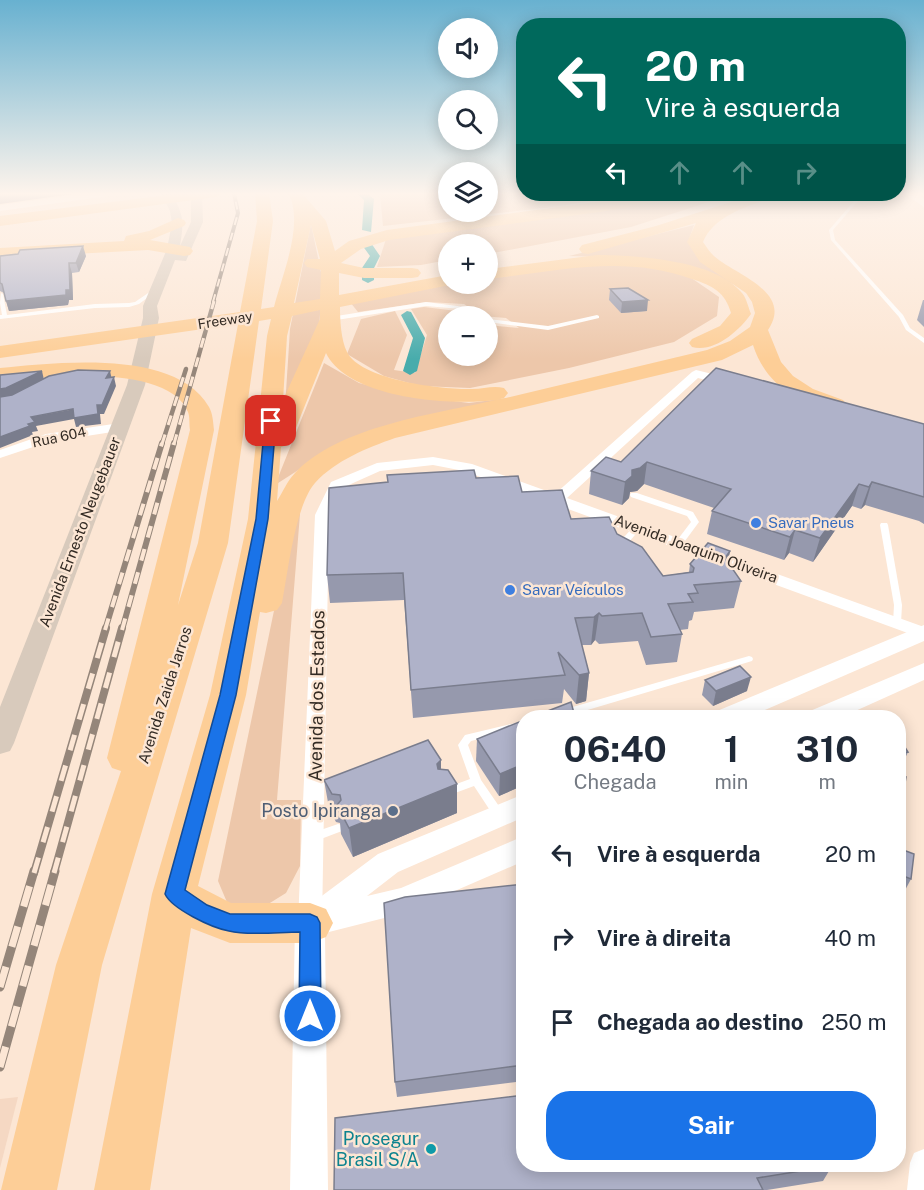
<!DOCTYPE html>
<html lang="pt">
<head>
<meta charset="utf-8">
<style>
	:root { --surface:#fff; --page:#f2f2f3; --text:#1f2937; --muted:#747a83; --accent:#1a73e8 }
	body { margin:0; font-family:"Public Sans",sans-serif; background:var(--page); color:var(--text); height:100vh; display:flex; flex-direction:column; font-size:22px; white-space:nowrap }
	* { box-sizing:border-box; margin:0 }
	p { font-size:20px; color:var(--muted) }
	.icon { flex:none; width:33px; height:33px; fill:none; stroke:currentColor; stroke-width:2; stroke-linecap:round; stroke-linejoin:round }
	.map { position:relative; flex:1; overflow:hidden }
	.sheet { position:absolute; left:516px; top:710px; width:390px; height:462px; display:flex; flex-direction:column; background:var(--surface); border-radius:24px; box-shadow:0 3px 15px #0003 }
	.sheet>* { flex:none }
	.hud { position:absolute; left:516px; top:18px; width:390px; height:183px; border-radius:24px; box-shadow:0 3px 15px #0003; background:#00695c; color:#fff; overflow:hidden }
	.buttons { position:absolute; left:438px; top:18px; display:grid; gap:12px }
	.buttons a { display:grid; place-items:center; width:60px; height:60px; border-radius:50%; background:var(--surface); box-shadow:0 3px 15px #0003; font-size:30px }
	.pin { position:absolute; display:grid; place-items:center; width:51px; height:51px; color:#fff; margin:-26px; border-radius:12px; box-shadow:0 3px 9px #0006 }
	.me { position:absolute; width:66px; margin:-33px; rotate:0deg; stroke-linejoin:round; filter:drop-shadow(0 0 4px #0008) }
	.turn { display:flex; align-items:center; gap:21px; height:126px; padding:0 30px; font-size:27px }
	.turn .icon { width:78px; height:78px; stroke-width:2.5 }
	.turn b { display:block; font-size:42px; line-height:51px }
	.lanes { display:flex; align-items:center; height:57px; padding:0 30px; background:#0003; justify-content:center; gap:30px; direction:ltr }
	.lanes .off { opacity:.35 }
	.eta { display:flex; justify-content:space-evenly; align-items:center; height:102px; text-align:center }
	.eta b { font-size:36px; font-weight:700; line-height:42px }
	.button { display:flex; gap:12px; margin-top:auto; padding:12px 30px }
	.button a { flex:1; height:69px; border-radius:24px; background:var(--accent); color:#fff; font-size:24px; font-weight:700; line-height:69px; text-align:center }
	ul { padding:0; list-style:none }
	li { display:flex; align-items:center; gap:18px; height:84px; padding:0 30px }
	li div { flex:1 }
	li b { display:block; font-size:22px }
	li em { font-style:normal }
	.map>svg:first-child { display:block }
</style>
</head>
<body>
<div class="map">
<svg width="924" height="1190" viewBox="0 0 924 1190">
	<rect width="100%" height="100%" fill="#fce6d4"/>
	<polygon fill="#f5d8c3" points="18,1097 0,1168 0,1099"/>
	<g fill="#edc7aa">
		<polygon points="391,193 448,193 448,212 488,212 488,193 635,194 561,206 383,226 380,194"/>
		<polygon points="695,194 734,194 631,227 488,254 488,244 448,244 448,260 421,265 377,267 386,239 614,208"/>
		<polygon points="311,224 322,277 319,332 285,408 290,329"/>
		<polygon points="694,225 688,242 736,285 684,267 638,258 569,256"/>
		<polygon points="622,262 687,275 719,297 717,316 674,342 569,368 470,388 420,386 384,376 347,354 361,319 395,311 407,335 394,370 415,373 427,335 411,309 424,307 457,311 462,316 448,316 448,356 488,356 488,325 519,328 506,318 482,316 464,304 427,302 358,312 350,302 448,283 488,284 488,276 576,263"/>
		<polygon points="324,363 359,383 406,395 469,403 516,397 328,451 275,485"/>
		<polygon points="294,514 300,514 277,800 301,800 300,866 286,893 257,911 229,907 218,881"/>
	</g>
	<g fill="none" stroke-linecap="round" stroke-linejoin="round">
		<g fill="#48acac" fill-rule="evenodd">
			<polygon points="356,193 366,193 374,199 371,232 362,230 364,200"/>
			<polygon points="367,242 371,243 380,256 374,268 374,280 368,283 362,280 362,268 370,256 362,245"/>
			<polygon points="407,311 411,312 425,338 417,371 410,375 403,371 413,338 401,315"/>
		</g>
		<g fill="#fff" fill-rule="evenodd">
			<polygon points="860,194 864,194 833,230 835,240 903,315 910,328 924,338 924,343 906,330 899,317 831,240 829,230"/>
			<polygon points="154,289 158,290 139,304 129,307 95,308 0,319 0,315 2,315 0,303 1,293 3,294 7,315 95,304 129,303 135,302"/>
			<polygon points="426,302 465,307 474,316 469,316 461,309 426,306 330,321 327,319 330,317"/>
			<polygon points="597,315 599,316 599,318 548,330 488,322 488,319 548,326"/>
			<polygon points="631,493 637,493 693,512 699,522 682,545 676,545 675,543 691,522 687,516 631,497 630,495"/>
			<polygon points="881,523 887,523 888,525 902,605 901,623 897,626 893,623 894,605 880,525"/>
			<polygon points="634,526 637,526 641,528 622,550 616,550 615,548 616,546"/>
			<polygon points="749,656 752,657 753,659 752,661 564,717 547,717 549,715 552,713"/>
			<polygon points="524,721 524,728 471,741 468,745 481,780 503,812 504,815 503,818 499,819 495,818 474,786 447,796 443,795 442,792 443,789 470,779 458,745 465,735"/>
			<polygon points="338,824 342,825 343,828 342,831 313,842 309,840 308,837 309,834"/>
		</g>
		<g fill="#fff" fill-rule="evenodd">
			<polygon points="696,370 733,379 735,382 729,386 698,378 567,498 924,627 924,639 464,471 433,465 380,471 342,488 329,515 322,923 318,931 310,934 302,931 298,923 315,515 331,482 377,463 433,457 472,464 555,494 692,372"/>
			<polygon points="120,423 126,427 125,430 48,442 0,458 0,450 46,434"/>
			<polygon points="924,1149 924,1190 907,1190 910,1163 914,1153"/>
		</g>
		<g fill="#fff" fill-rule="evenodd">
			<polygon points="88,193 113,193 108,196 0,211 0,205"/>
			<polygon points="904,193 915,193 924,199 924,207"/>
			<polygon points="924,625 924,641 749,717 714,717 717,711"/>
			<polygon points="924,663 924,680 842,717 807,717 810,711"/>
			<polygon points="524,794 524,817 398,872 367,896 401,888 524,836 524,861 404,913 325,933 328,1190 290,1190 295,923 299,913 378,854"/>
		</g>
		<path fill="#d8cabc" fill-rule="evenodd" d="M161 193H171C184 215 184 221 180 246L191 222V193H202L203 222 186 261 175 260 157 306 159 318 145 385 14 743 10 751 0 754V707L127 385 143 318V306L167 249 172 223 170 211Z"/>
		<g fill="#fdce97" fill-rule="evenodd">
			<polygon points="183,193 223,193 216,197 0,226 0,216"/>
			<path d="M255 193H269L273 221 261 309 274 307C282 275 305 223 288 193H302L326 221 335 251 349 241 387 230 655 194H686L684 197 679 198 600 212 389 240 361 249 341 263 364 268H412L418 269 421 273 418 277 412 278H364L339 273V295L448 275V284H455L340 307C340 320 341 340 347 352 360 380 444 390 472 389 484 389 493 385 504 388L508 393 504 398 497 400 707 350 730 341 750 327 755 313 752 302 746 293 700 262 687 242 696 223 588 254 582 253 579 249 582 245 656 226 756 194H776L774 197C749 206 714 215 703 242 706 246 708 250 712 254 731 274 795 290 768 330L781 362 793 376 813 389 843 400 847 405 843 410 835 412C796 402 766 385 753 345L722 360 395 438C367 448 336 460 315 483 295 506 288 572 282 603L277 610 266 613 260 612 246 695 198 886 231 903H310L326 909 333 923 326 937 310 943H230L191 928 150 1190H94L152 894 210 695 248 519 267 336 271 319 259 321 228 543 102 965 57 1190H1L56 965 121 771 112 768 107 758 190 430C189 424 190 417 188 412 168 362 42 377 0 382V368C57 363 175 348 209 407 213 414 213 422 214 430L178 605 198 543 238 324 0 358V346L240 312 257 221ZM311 225 320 259H307L304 263 307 267 321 270 320 299 294 303ZM320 310V319L283 400 287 336 292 316ZM326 353C348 399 452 406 496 400 435 414 339 426 295 473 287 481 283 492 277 501L281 447 287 445 291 440Z"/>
			<polygon points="178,218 184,220 186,223 184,226 150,240 190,247 193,251 190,255 184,256 148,250 0,258 0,248 124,241 126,236 149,231"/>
			<path d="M597 255C635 255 716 260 742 293 747 299 748 307 751 314 739 331 714 353 692 347L689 343 692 339 720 326 731 313C725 292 713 286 692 279 624 254 557 271 488 279V269Z"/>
		</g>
		<defs>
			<polyline id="rail-far4" points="213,302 238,213 234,193"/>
			<g id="rail-far3">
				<polyline points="162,444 186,369"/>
				<polyline points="174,444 214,301"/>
			</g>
			<g id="rail-far2">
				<polyline points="105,630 162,443"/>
				<polyline points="122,630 174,443"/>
			</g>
			<g id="rail-far1">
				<polyline points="34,873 106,628"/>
				<polyline points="54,873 122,628"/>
			</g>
			<g id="rail">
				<polyline points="0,987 34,871"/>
				<polyline points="0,1067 55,871"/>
			</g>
		</defs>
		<use href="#rail-far4" stroke="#95867a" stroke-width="4"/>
		<use href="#rail-far3" stroke="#95867a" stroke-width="4.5"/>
		<use href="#rail-far2" stroke="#95867a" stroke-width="6"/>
		<use href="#rail-far1" stroke="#95867a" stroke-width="8"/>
		<use href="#rail" stroke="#95867a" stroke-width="9"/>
		<use href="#rail-far4" stroke="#fce6d4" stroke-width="2" stroke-dasharray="8" stroke-linecap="butt"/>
		<use href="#rail-far3" stroke="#fce6d4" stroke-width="3" stroke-dasharray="10" stroke-linecap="butt"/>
		<use href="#rail-far2" stroke="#fce6d4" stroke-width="4" stroke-dasharray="12" stroke-linecap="butt"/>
		<use href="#rail-far1" stroke="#fce6d4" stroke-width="5" stroke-dasharray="16" stroke-linecap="butt"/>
		<use href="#rail" stroke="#fce6d4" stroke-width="7" stroke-dasharray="21" stroke-linecap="butt"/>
	</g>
	<g fill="#9699ad">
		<polygon points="0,256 86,256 79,272 72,273 73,300 69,300 68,305 9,311 4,293 0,291"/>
		<polygon points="610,289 647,311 621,313 609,300"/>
		<polygon points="923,300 924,300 924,327 917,320"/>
		<polygon points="924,424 924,524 919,521 865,505 861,509 852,506 813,562 789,553 784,560 707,534 712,511 714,508 644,484 637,491 630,492 629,498 622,505 589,494 591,471 621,462"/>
		<polygon points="387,475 476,478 522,492 571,519 617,534 663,576 689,572 690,564 730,551 728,562 741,581 734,608 694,612 692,620 689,621 688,629 680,630 682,634 677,662 646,665 638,641 599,644 595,640 591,645 582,645 589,673 586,701 576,704 564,689 562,703 413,718 404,600 330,603 327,575 388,482"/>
		<polygon points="705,680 747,691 713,706 702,695"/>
		<polygon points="524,720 524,785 499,796 476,761 477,739"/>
		<polygon points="898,732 904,741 903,744 908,752 900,769 898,769"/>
		<polygon points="441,760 441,769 457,813 353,857 341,834 340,823 336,822 329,808 324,780"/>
		<polygon points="898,848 911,879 902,896 898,895"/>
		<polygon points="524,884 524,1081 397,1097 395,1082"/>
		<polygon points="832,1166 823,1181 767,1190 334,1190"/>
	</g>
	<g fill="#7a7d8d">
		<polygon points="0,193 80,193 0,204"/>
		<polygon points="83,246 86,256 79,272 76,263"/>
		<polygon points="69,263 72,273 73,300 69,300 68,305 9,311 6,301 66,290"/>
		<polygon points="648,300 647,311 621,313 622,302"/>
		<polygon points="42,371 44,380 9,397 0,399 0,389"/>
		<polygon points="110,371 112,380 106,378"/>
		<polygon points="114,377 116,386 104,414 100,414 101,424 76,427 74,419 36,426 38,431 32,432 33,435 0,448 0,437 28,424 31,417 97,405"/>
		<polygon points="647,462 644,484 637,491 630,492 629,498 622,505 625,482 632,470"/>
		<polygon points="872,482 865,505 861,509 869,487"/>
		<polygon points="859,484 852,506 813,562 820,538"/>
		<polygon points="795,530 789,553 784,560 790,537"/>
		<polygon points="730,551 724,578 725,558"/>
		<polygon points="599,613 595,640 591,645 594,617"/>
		<polygon points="589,673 586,701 576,704 579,675"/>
		<polygon points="751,677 747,691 713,706 716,691"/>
		<polygon points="441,760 441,788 457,784 457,813 353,857 349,828 437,764"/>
		<polygon points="524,764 524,785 499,796 500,774"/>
	</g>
	<g fill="#afb2c9" stroke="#7a7d8d" stroke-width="1.5">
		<polygon points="83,246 76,263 69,263 70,290 66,290 66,295 6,301 2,284 0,283 0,256 18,254 20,250"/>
		<polygon points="628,288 648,300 622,302 610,289"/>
		<polygon points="716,368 924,424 924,497 872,482 869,487 859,484 820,538 795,530 790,537 712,511 731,489 647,462 640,468 632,470 632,476 625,482 591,471 606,457 621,462"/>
		<polygon points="78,370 110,371 106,378 114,377 102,405 97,405 98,414 74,418 73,409 31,417 35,422 28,424 30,426 0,437 0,397 12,395 49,376"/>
		<polygon points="42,371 6,388 0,389 0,375"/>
		<polygon points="474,470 476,478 518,476 522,492 562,490 571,519 609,517 617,534 642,547 663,576 693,572 694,568 690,564 708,543 730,551 725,558 741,581 694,585 698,593 688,594 693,602 668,604 682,634 651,637 642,613 602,616 599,613 594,617 575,618 589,673 579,675 558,652 565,675 411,690 403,573 327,575 329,488 388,482 387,475"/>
		<polygon points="740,666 751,677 716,691 705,680"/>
		<polygon points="571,702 575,717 532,717"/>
		<polygon points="524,720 524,764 500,774 477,739"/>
		<polygon points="898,732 904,741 901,741 908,752 898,753"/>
		<polygon points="428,740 441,760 437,764 438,769 448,770 457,784 349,828 337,805 341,800 340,795 332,794 324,780"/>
		<polygon points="898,776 906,777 898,827"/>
		<polygon points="898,848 914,854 911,879 898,874"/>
		<polygon points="524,884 524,1065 395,1082 384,903 405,897"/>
		<polygon points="898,948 901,949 898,966"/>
		<polygon points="524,1095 524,1164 831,1164 832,1166 757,1178 763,1190 334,1190 335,1118"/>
	</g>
	<linearGradient id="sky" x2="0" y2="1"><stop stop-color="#68b1d0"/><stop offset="0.54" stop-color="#fef4ec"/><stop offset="1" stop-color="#fef4ec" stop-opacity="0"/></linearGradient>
	<rect width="924" height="359" fill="url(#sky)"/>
	<path fill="#1a73e8" stroke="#114b97" stroke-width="1.5" d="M271 418 276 421 268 519 236 695 185 890 207 905 230 914H310L317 917 320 923 321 1016 318 1024 310 1027 303 1024 299 1016 300 932C279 932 249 936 229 931 212 928 172 909 165 894L220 695 256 519 265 421Z"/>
	<g fill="#3f7fe0" stroke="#fce6d4" stroke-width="2">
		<circle cx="756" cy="523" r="6"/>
		<circle cx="510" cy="590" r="6"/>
	</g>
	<circle fill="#5c6f8a" stroke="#fce6d4" stroke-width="2" cx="393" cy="811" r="6"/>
	<circle fill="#0f9aa8" stroke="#fce6d4" stroke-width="2" cx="431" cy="1149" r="6"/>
	<g text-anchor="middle" stroke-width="5" stroke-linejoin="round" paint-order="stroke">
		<g font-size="14" fill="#332b24" stroke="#fce6d4">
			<text transform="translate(225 320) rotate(-9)" y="5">Freeway</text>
			<text transform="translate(59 437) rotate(-12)" y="5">Rua 604</text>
		</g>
		<g font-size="15" fill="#366cbe" stroke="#fce6d4" text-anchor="start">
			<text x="768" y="528">Savar Pneus</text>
			<text x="522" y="595">Savar Veículos</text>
		</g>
		<g font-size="15" fill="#332b24" stroke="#fce6d4">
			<text transform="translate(80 532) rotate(-69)" y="5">Avenida Ernesto Neugebauer</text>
			<text transform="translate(696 549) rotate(20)" y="5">Avenida Joaquim Oliveira</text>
			<text transform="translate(165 695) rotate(-72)" y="5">Avenida Zaida Jarros</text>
		</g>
		<g font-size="18" fill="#332b24" stroke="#fce6d4">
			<text transform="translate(317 696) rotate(-89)" y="6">Avenida dos Estados</text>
		</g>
		<g font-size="18" fill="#4e5e75" stroke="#fce6d4" text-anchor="end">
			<text x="381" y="817">Posto Ipiranga</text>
		</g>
		<g font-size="18" fill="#0d838f" stroke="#fce6d4" text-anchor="end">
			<text x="419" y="1145">Prosegur<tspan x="419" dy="21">Brasil S/A</tspan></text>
		</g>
	</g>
</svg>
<div class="buttons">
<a><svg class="icon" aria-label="sound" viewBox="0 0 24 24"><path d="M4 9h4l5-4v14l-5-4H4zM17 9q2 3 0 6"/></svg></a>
<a><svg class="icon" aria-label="search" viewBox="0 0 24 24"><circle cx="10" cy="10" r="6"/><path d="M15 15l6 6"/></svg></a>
<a><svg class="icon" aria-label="layers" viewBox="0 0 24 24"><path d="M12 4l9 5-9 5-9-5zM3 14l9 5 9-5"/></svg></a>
<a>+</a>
<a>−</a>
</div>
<div class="pin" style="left:271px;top:421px;background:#d93025"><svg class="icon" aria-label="arrive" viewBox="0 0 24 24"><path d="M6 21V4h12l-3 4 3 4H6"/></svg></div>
<svg class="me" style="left:310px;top:1016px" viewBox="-20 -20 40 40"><circle r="17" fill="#1a73e8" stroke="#fff" stroke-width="3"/><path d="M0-11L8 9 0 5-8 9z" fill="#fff"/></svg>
<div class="hud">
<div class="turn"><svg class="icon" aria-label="left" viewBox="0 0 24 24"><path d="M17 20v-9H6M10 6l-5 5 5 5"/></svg><div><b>20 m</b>Vire à esquerda</div></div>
<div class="lanes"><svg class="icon" aria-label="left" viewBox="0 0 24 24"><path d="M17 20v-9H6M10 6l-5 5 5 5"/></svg><svg class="icon off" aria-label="ahead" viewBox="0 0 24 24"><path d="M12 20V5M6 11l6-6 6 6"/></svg><svg class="icon off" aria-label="ahead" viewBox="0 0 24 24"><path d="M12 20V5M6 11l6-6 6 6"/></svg><svg class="icon off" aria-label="right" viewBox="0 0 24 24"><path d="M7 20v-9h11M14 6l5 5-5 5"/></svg></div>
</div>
<section class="sheet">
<div class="eta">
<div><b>06:40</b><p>Chegada</p></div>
<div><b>1</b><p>min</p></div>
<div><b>310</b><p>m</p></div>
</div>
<ul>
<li><svg class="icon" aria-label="left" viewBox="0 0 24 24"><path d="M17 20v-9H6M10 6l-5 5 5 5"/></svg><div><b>Vire à esquerda</b></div><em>20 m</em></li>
<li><svg class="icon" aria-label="right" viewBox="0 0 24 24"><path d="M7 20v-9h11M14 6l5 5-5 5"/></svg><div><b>Vire à direita</b></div><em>40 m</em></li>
<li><svg class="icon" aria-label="arrive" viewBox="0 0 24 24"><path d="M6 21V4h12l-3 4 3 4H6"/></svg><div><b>Chegada ao destino</b></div><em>250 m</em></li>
</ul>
<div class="button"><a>Sair</a></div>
</section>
</div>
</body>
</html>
